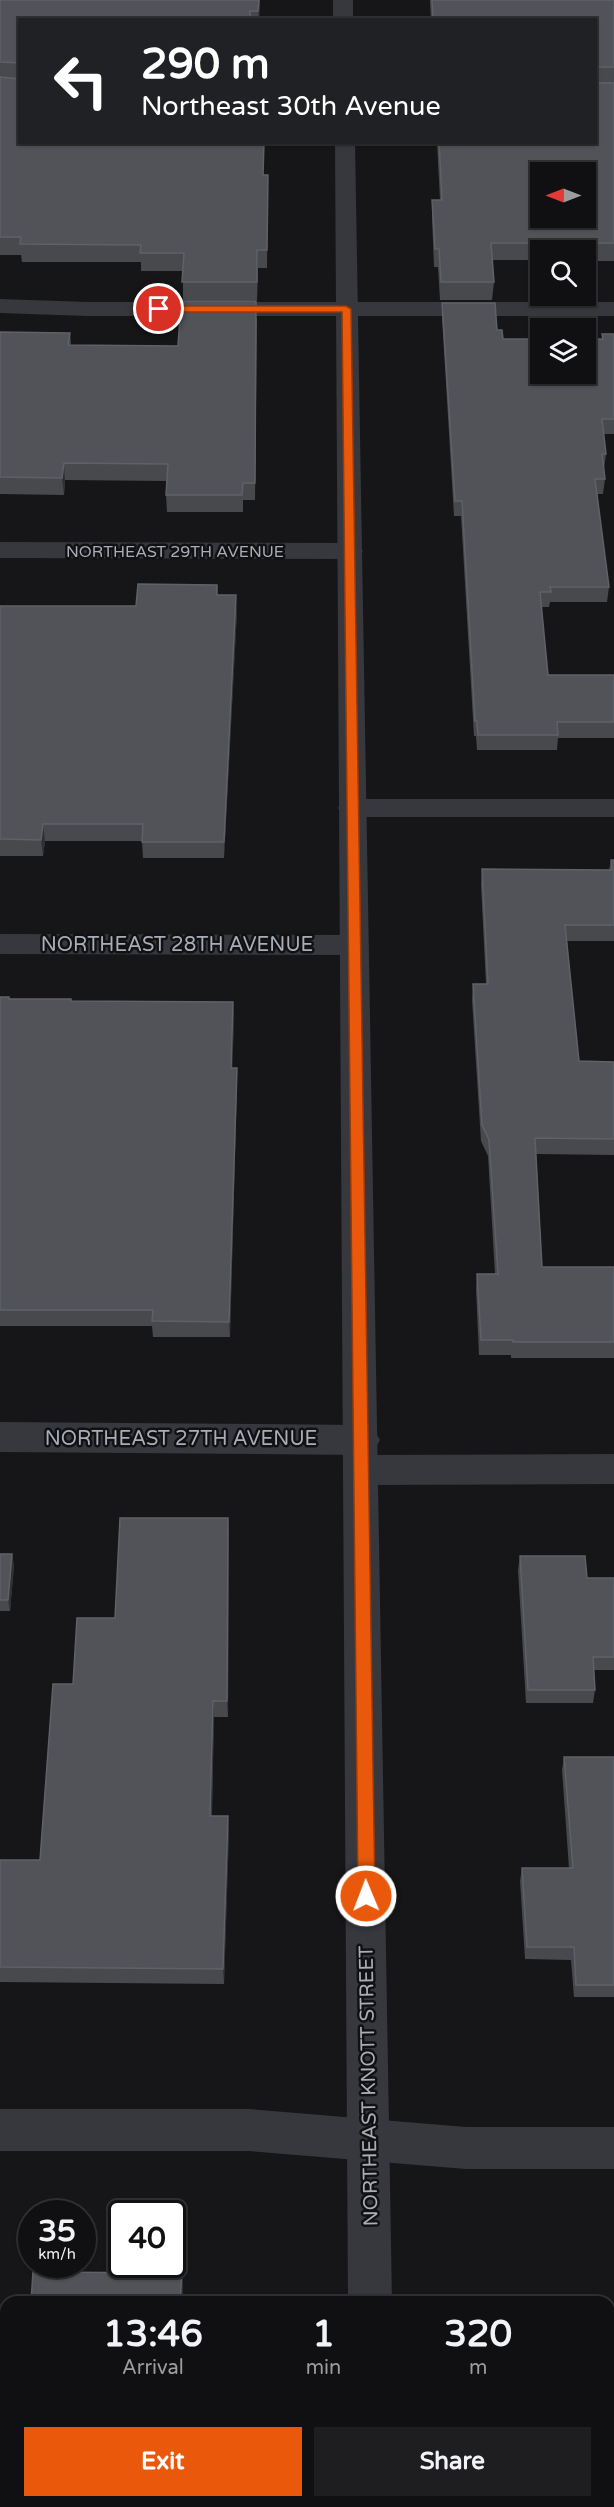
<!DOCTYPE html>
<html lang="en">
<head>
<meta charset="utf-8">
<style>
	:root { --surface:#101012; --page:#1e1e20; --text:#f1f3f6; --muted:#9c9d9f; --line:#303032; --accent:#ea580c }
	body { margin:0; font-family:"Varela Round",sans-serif; background:var(--page); color:var(--text); height:100vh; display:flex; flex-direction:column; font-size:22px; white-space:nowrap }
	* { box-sizing:border-box; margin:0 }
	p { font-size:20px; color:var(--muted) }
	.icon { flex:none; width:33px; height:33px; fill:none; stroke:currentColor; stroke-width:2; stroke-linecap:round; stroke-linejoin:round }
	.map { position:relative; flex:1; overflow:hidden }
	.side { position:absolute; left:0px; top:2296px; width:615px; height:212px; display:flex; flex-direction:column; background:var(--surface); border-radius:18px 18px 0 0; box-shadow:0 2px 4px #0004,0 0 0 2px var(--line) }
	.side>* { flex:none }
	.banner { position:absolute; left:18px; top:18px; width:579px; height:126px; border-radius:0px; box-shadow:0 2px 4px #0004,0 0 0 2px var(--line); background:#202124; color:#fff; overflow:hidden }
	.needle { width:39px; rotate:270deg }
	.fabs { position:absolute; left:530px; top:162px; display:grid; gap:12px }
	.fabs a { display:grid; place-items:center; width:66px; height:66px; border-radius:0px; background:var(--surface); box-shadow:0 2px 4px #0004,0 0 0 2px var(--line); font-size:30px }
	.speed { position:absolute; left:18px; top:2200px; display:flex; gap:12px; font-size:30px; font-weight:700; text-align:center }
	.speed>* { display:grid; place-content:center; width:78px; height:78px; border-radius:50%; background:var(--surface); box-shadow:0 2px 4px #0004,0 0 0 2px var(--line); line-height:1 }
	.speed small { font-size:15px; font-weight:400 }
	.speed .limit { border:3px solid #111; border-radius:9px; background:#fff; color:#111 }
	.pin { position:absolute; display:grid; place-items:center; width:51px; height:51px; color:#fff; margin:-26px; border:3px solid #fff; border-radius:50%; box-shadow:0 2px 6px #0007 }
	.me { position:absolute; width:66px; margin:-33px; rotate:359deg; stroke-linejoin:round; filter:drop-shadow(0 0 4px #0008) }
	.turn { display:flex; align-items:center; gap:21px; height:126px; padding:0 24px; font-size:27px }
	.turn .icon { width:78px; height:78px; stroke-width:2.5 }
	.turn b { display:block; font-size:42px; line-height:51px }
	.eta { display:flex; justify-content:space-evenly; align-items:center; height:102px; text-align:center }
	.eta b { font-size:36px; font-weight:700; line-height:42px }
	.cta { display:flex; gap:12px; margin-top:auto; padding:12px 24px }
	.cta a { flex:1; height:69px; border-radius:0px; background:var(--accent); color:#fff; font-size:24px; font-weight:700; line-height:69px; text-align:center }
	.cta a+a { background:var(--page); color:var(--text) }
	.map>svg:first-child { display:block }
</style>
</head>
<body>
<div class="map">
<svg width="614" height="2507" viewBox="0 0 614 2507">
	<rect width="100%" height="100%" fill="#161618"/>
	<g fill="none" stroke-linecap="round" stroke-linejoin="round">
		<g fill="#37383d" fill-rule="evenodd">
			<polygon points="0,299 87,302 614,302 614,316 87,316 0,313"/>
			<polygon points="0,542 350,543 359,546 363,551 359,556 350,559 0,558"/>
			<polygon points="352,799 614,799 614,817 352,817 342,815 338,808 342,801"/>
			<polygon points="0,934 354,935 364,938 369,945 364,952 354,955 0,954"/>
			<polygon points="0,1422 362,1425 374,1430 380,1440 374,1450 362,1455 0,1452"/>
			<polygon points="614,1454 614,1484 362,1485 349,1481 344,1470 349,1459 362,1455"/>
			<polygon points="0,2109 249,2109 466,2127 614,2127 614,2169 466,2169 249,2151 0,2151"/>
		</g>
		<g fill="#37383d" fill-rule="evenodd">
			<rect x="333" y="0" width="20" height="20"/>
			<polygon points="335,142 355,142 392,2302 348,2302"/>
			<rect x="349" y="2502" width="46" height="5"/>
		</g>
	</g>
	<g fill="#47494d">
		<polygon points="0,0 260,0 259,20 20,20 20,142 264,142 263,175 268,175 267,268 258,268 257,300 183,300 183,271 141,271 141,262 22,262 21,255 0,255"/>
		<polygon points="430,0 614,0 614,261 585,261 585,250 540,250 540,260 492,260 494,282 492,300 440,300 438,267 434,267 432,217 432,200 440,200 437,142 596,142 596,20 431,20"/>
		<polygon points="442,303 497,330 503,339 602,339 602,334 614,334 614,434 604,434 606,454 604,469 605,479 603,494 597,494 609,587 607,602 550,602 549,607 541,607 548,675 614,675 614,738 558,738 557,750 477,750 476,736 474,736 461,516 454,516 442,318"/>
		<polygon points="257,318 255,500 243,500 243,512 167,512 166,495 167,481 65,480 64,495 0,494 0,332 70,333 71,345 178,346"/>
		<polygon points="217,585 217,595 237,611 224,858 143,858 142,841 45,841 43,856 0,856 0,606 136,606"/>
		<polygon points="611,860 614,860 614,941 567,941 579,1061 614,1062 614,1155 536,1154 542,1267 614,1267 614,1358 511,1358 511,1355 479,1355 476,1289 477,1274 495,1274 488,1156 481,1141 472,1000 473,984 486,984 481,885 482,869 609,870"/>
		<polygon points="0,997 9,999 71,1001 233,1002 234,1018 232,1068 237,1068 237,1084 230,1337 153,1337 152,1326 0,1326"/>
		<polygon points="228,1518 229,1536 228,1717 214,1717 212,1816 229,1831 224,1984 0,1982 0,1860 40,1860 115,1618"/>
		<polygon points="0,1554 12,1554 14,1566 10,1611 0,1611"/>
		<polygon points="520,1556 587,1578 614,1578 614,1670 594,1670 595,1690 593,1703 526,1703 518,1570"/>
		<polygon points="564,1757 614,1757 614,1997 574,1997 571,1960 525,1959 520,1881 522,1868 569,1868 562,1770"/>
		<rect x="609" y="2314" width="5" height="148"/>
		<rect x="0" y="2327" width="6" height="77"/>
	</g>
	<g fill="#2f3033">
		<polygon points="259,0 260,0 259,20 258,11"/>
		<polygon points="257,250 258,268 257,300"/>
		<polygon points="64,463 65,480 64,495 62,478"/>
		<polygon points="236,595 237,611 224,858 224,842"/>
		<polygon points="43,824 45,841 43,856 41,840"/>
		<polygon points="233,1002 234,1018 232,1084 231,1068"/>
		<polygon points="237,1068 237,1084 230,1337 229,1322"/>
		<polygon points="228,1518 229,1536 228,1717 227,1701"/>
		<polygon points="12,1554 14,1566 10,1611 8,1600"/>
		<polygon points="213,1701 214,1717 211,1831 210,1816"/>
		<polygon points="228,1816 229,1831 224,1984 223,1969"/>
		<polygon points="182,2273 183,2283 183,2302 180,2302"/>
	</g>
	<g fill="#525359" stroke="#5f6168" stroke-width="1.5" fill-rule="evenodd">
		<polygon points="0,0 259,0 258,11 250,11 250,20 20,20 20,63 0,62"/>
		<path d="M432 0H614V67H596V83H614V243H491L494 282H441L439 249H435L432 200H442L439 142H596V20H433ZM540 172H585V218H540Z"/>
		<polygon points="0,77 20,79 20,142 264,142 263,175 268,175 267,250 257,250 257,282 182,282 184,253 140,253 141,245 20,244 21,237 0,237"/>
		<polygon points="181,301 256,301 255,483 243,483 242,495 166,495 168,464 64,463 62,478 0,477 0,332 70,333 68,345 178,346"/>
		<polygon points="442,303 495,303 497,330 502,330 503,339 540,339 540,374 585,374 585,339 603,339 602,334 614,334 614,419 602,419 606,454 602,454 605,479 595,479 609,587 550,587 551,592 540,592 548,675 614,675 614,722 557,722 558,735 478,735 477,721 475,721 462,501 455,501"/>
		<polygon points="138,584 217,585 217,595 236,595 224,842 142,842 143,824 43,824 41,840 0,839 0,606 136,606"/>
		<polygon points="611,860 614,860 614,925 565,925 579,1061 614,1062 614,1139 535,1138 542,1267 614,1267 614,1342 513,1342 513,1340 481,1340 477,1274 498,1274 489,1140 482,1125 473,984 488,984 482,869 612,870"/>
		<polygon points="0,997 9,997 9,999 71,999 71,1001 233,1002 231,1068 237,1068 229,1322 152,1321 153,1310 0,1310"/>
		<polygon points="120,1518 228,1518 227,1701 213,1701 210,1816 228,1816 223,1969 0,1967 0,1860 40,1860 53,1684 73,1684 77,1618 115,1618"/>
		<polygon points="0,1554 12,1554 8,1600 0,1600"/>
		<polygon points="520,1556 585,1556 587,1578 614,1578 614,1657 593,1657 595,1690 528,1690"/>
		<polygon points="564,1757 614,1757 614,1985 576,1985 574,1947 527,1947 522,1868 573,1868"/>
		<polygon points="33,2272 182,2273 180,2302 31,2302"/>
		<rect x="609" y="2314" width="5" height="140"/>
		<rect x="0" y="2327" width="6" height="68"/>
		<rect x="11" y="2502" width="177" height="5"/>
	</g>
	<polygon fill="#ea580c" stroke="#983908" stroke-width="1.5" points="346,306 351,309 375,1896 372,1902 366,1904 360,1902 358,1896 342,312 159,312 154,309 159,306"/>
	<g text-anchor="middle" stroke-width="5" stroke-linejoin="round" paint-order="stroke">
		<g font-size="16" fill="#a8adb8" stroke="#111113">
			<text x="175" y="557">NORTHEAST 29TH AVENUE</text>
		</g>
		<g font-size="20" fill="#a8adb8" stroke="#111113">
			<text x="177" y="951">NORTHEAST 28TH AVENUE</text>
			<text x="181" y="1445">NORTHEAST 27TH AVENUE</text>
			<text transform="translate(368 2086) rotate(-91)" y="7">NORTHEAST KNOTT STREET</text>
		</g>
	</g>
</svg>
<div class="fabs">
<a><svg class="needle" viewBox="-14 -14 28 28"><path d="M0-13l5 13h-10z" fill="#e53935"/><path d="M0 13l5-13h-10z" fill="#9c9d9f"/></svg></a>
<a><svg class="icon" aria-label="search" viewBox="0 0 24 24"><circle cx="10" cy="10" r="6"/><path d="M15 15l6 6"/></svg></a>
<a><svg class="icon" aria-label="layers" viewBox="0 0 24 24"><path d="M12 4l9 5-9 5-9-5zM3 14l9 5 9-5"/></svg></a>
</div>
<div class="speed"><div>35<small>km/h</small></div><div class="limit">40</div></div>
<div class="pin" style="left:159px;top:309px;background:#d93025"><svg class="icon" aria-label="arrive" viewBox="0 0 24 24"><path d="M6 21V4h12l-3 4 3 4H6"/></svg></div>
<svg class="me" style="left:366px;top:1896px" viewBox="-20 -20 40 40"><circle r="17" fill="#ea580c" stroke="#fff" stroke-width="3"/><path d="M0-11L8 9 0 5-8 9z" fill="#fff"/></svg>
<div class="banner">
<div class="turn"><svg class="icon" aria-label="left" viewBox="0 0 24 24"><path d="M17 20v-9H6M10 6l-5 5 5 5"/></svg><div><b>290 m</b>Northeast 30th Avenue</div></div>
</div>
<section class="side">
<div class="eta">
<div><b>13:46</b><p>Arrival</p></div>
<div><b>1</b><p>min</p></div>
<div><b>320</b><p>m</p></div>
</div>
<div class="cta"><a>Exit</a><a>Share</a></div>
</section>
</div>
</body>
</html>
